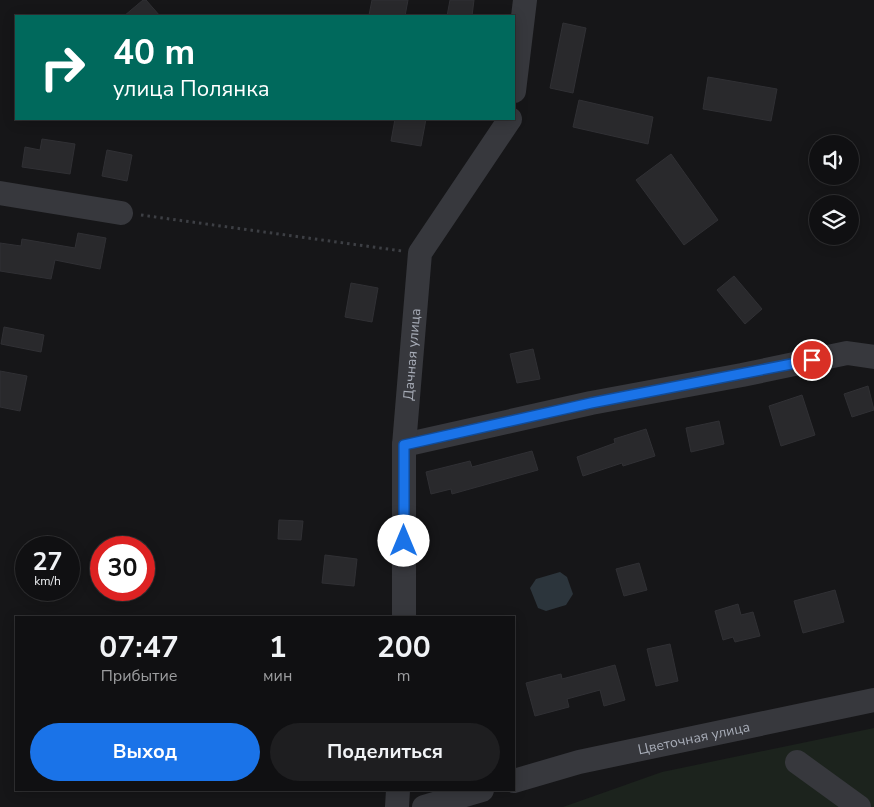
<!DOCTYPE html>
<html lang="ru">
<head>
<meta charset="utf-8">
<style>
	:root { --surface:#101012; --page:#1e1e20; --text:#f1f3f6; --muted:#9c9d9f; --line:#303032; --accent:#1a73e8 }
	body { margin:0; font-family:"Nunito Sans",sans-serif; background:var(--page); color:var(--text); height:100vh; display:flex; flex-direction:column; font-size:19px; white-space:nowrap }
	* { box-sizing:border-box; margin:0 }
	p { font-size:16px; color:var(--muted) }
	.icon { flex:none; width:28px; height:28px; fill:none; stroke:currentColor; stroke-width:2; stroke-linecap:round; stroke-linejoin:round }
	.map { position:relative; flex:1; overflow:hidden }
	.panel { position:absolute; left:15px; top:616px; width:500px; height:175px; display:flex; flex-direction:column; background:var(--surface); border-radius:0px; box-shadow:0 2px 12px #0003,0 0 0 1px var(--line) }
	.panel>* { flex:none }
	.hud { position:absolute; left:15px; top:15px; width:500px; height:105px; border-radius:0px; box-shadow:0 2px 12px #0003,0 0 0 1px var(--line); background:#00695c; color:#fff; overflow:hidden }
	.controls { position:absolute; left:809px; top:135px; display:grid; gap:10px }
	.controls a { display:grid; place-items:center; width:50px; height:50px; border-radius:50%; background:var(--surface); box-shadow:0 2px 12px #0003,0 0 0 1px var(--line); font-size:25px }
	.speed { position:absolute; left:15px; top:536px; display:flex; gap:10px; font-size:25px; font-weight:700; text-align:center }
	.speed>* { display:grid; place-content:center; width:65px; height:65px; border-radius:50%; background:var(--surface); box-shadow:0 2px 12px #0003,0 0 0 1px var(--line); line-height:1 }
	.speed small { font-size:12px; font-weight:400 }
	.speed .limit { border:8px solid #d22; background:#fff; color:#111 }
	.pin { position:absolute; display:grid; place-items:center; width:42px; height:42px; color:#fff; margin:-21px; border:2px solid #fff; border-radius:50%; box-shadow:0 1px 5px #0007 }
	.me { position:absolute; width:55px; margin:-28px; rotate:0deg; stroke-linejoin:round; filter:drop-shadow(0 0 4px #0008) }
	.turn { display:flex; align-items:center; gap:18px; height:105px; padding:0 15px; font-size:22px }
	.turn .icon { width:65px; height:65px; stroke-width:2.5 }
	.turn b { display:block; font-size:35px; line-height:42px }
	.eta { display:flex; justify-content:space-evenly; align-items:center; height:85px; text-align:center }
	.eta b { font-size:30px; font-weight:700; line-height:35px }
	.primary-button { display:flex; gap:10px; margin-top:auto; padding:10px 15px }
	.primary-button a { flex:1; height:58px; border-radius:30px; background:var(--accent); color:#fff; font-size:20px; font-weight:700; line-height:58px; text-align:center }
	.primary-button a+a { background:var(--page); color:var(--text) }
	.map>svg:first-child { display:block }
</style>
</head>
<body>
<div class="map">
<svg width="874" height="807" viewBox="0 0 874 807">
	<rect width="100%" height="100%" fill="#161618"/>
	<polygon fill="#1c231d" points="874,728 874,807 563,807 662,772"/>
	<polygon fill="#2c353c" points="560,572 567,577 573,594 566,605 546,611 538,608 530,588 536,579"/>
	<g fill="#29292c" stroke="#303034">
		<polygon points="143,0 146,0 160,16 124,16"/>
		<polygon points="372,0 408,0 405,16 369,15"/>
		<polygon points="450,0 474,0 472,16 447,16"/>
		<polygon points="563,23 586,28 573,93 550,88"/>
		<polygon points="708,77 777,89 771,121 703,109"/>
		<polygon points="579,100 653,117 648,144 573,127"/>
		<polygon points="395,119 426,119 421,146 391,141"/>
		<polygon points="42,139 75,144 70,174 22,167 25,147 40,150"/>
		<polygon points="107,150 132,155 127,181 102,176"/>
		<polygon points="671,154 718,220 684,245 636,180"/>
		<polygon points="78,233 106,238 100,269 55,260 51,279 0,271 0,243 21,246 22,239 75,248"/>
		<polygon points="734,276 762,309 745,324 717,290"/>
		<polygon points="351,283 378,288 372,322 345,317"/>
		<polygon points="4,327 44,335 41,352 1,344"/>
		<polygon points="533,349 540,379 517,383 510,354"/>
		<polygon points="0,371 27,376 20,411 0,407"/>
		<polygon points="868,386 874,410 852,417 844,394"/>
		<polygon points="802,395 815,435 781,446 769,406"/>
		<polygon points="719,421 724,444 691,452 686,428"/>
		<polygon points="646,429 655,456 623,466 622,463 583,476 577,457 615,443 614,439"/>
		<polygon points="532,451 538,470 452,494 451,489 431,494 426,472 470,461 472,467"/>
		<polygon points="279,520 303,521 301,540 278,539"/>
		<polygon points="325,555 357,559 354,586 322,583"/>
		<polygon points="639,563 647,590 624,596 616,569"/>
		<polygon points="835,590 844,622 803,633 794,601"/>
		<polygon points="738,604 741,615 753,612 760,636 735,642 733,637 723,640 715,611"/>
		<polygon points="670,644 678,681 656,686 647,649"/>
		<polygon points="615,665 625,700 604,706 600,690 567,699 569,707 535,716 526,683 561,674 562,679"/>
	</g>
	<g fill="none" stroke-linecap="round" stroke-linejoin="round">
		<polyline stroke="#3d3f44" stroke-width="3" stroke-dasharray="2.5 4" stroke-linecap="butt" points="141,215 402,251"/>
		<g stroke="#37383d" stroke-width="24">
			<polyline points="514,91 525,0"/>
			<polyline points="0,193 121,213"/>
			<polyline points="404,445 591,403 742,375 847,353 874,357"/>
			<path id="s1" d="M404 618V445L420 253 510 119"/>
			<polyline points="797,762 859,807"/>
			<path id="s2" d="M514 781 579 762 874 700"/>
			<polyline points="397,807 398,790"/>
			<polyline points="424,807 482,790"/>
		</g>
	</g>
	<g fill="none" stroke-linecap="round" stroke-linejoin="round">
		<defs>
			<polyline id="route" points="404,541 404,445 591,403 812,360"/>
		</defs>
		<use href="#route" stroke="#114b97" stroke-width="12"/>
		<use href="#route" stroke="#1a73e8" stroke-width="9"/>
	</g>
	<g text-anchor="middle" stroke-width="5" stroke-linejoin="round" paint-order="stroke">
		<g font-size="14" fill="#a8adb8" stroke="#111113">
			<text dy="5" stroke="none"><textPath href="#s1" startOffset="264">Дачная улица</textPath></text>
			<text dy="5" stroke="none"><textPath href="#s2" startOffset="185">Цветочная улица</textPath></text>
		</g>
	</g>
</svg>
<div class="controls">
<a><svg class="icon" aria-label="sound" viewBox="0 0 24 24"><path d="M4 9h4l5-4v14l-5-4H4zM17 9q2 3 0 6"/></svg></a>
<a><svg class="icon" aria-label="layers" viewBox="0 0 24 24"><path d="M12 4l9 5-9 5-9-5zM3 14l9 5 9-5"/></svg></a>
</div>
<div class="speed"><div>27<small>km/h</small></div><div class="limit">30</div></div>
<div class="pin" style="left:812px;top:360px;background:#d93025"><svg class="icon" aria-label="arrive" viewBox="0 0 24 24"><path d="M6 21V4h12l-3 4 3 4H6"/></svg></div>
<svg class="me" style="left:404px;top:541px" viewBox="-20 -20 40 40"><circle r="19" fill="#fff"/><path d="M0-13L10 11 0 6-10 11z" fill="#1a73e8"/></svg>
<div class="hud">
<div class="turn"><svg class="icon" aria-label="right" viewBox="0 0 24 24"><path d="M7 20v-9h11M14 6l5 5-5 5"/></svg><div><b>40 m</b>улица Полянка</div></div>
</div>
<section class="panel">
<div class="eta">
<div><b>07:47</b><p>Прибытие</p></div>
<div><b>1</b><p>мин</p></div>
<div><b>200</b><p>m</p></div>
</div>
<div class="primary-button"><a>Выход</a><a>Поделиться</a></div>
</section>
</div>
</body>
</html>
